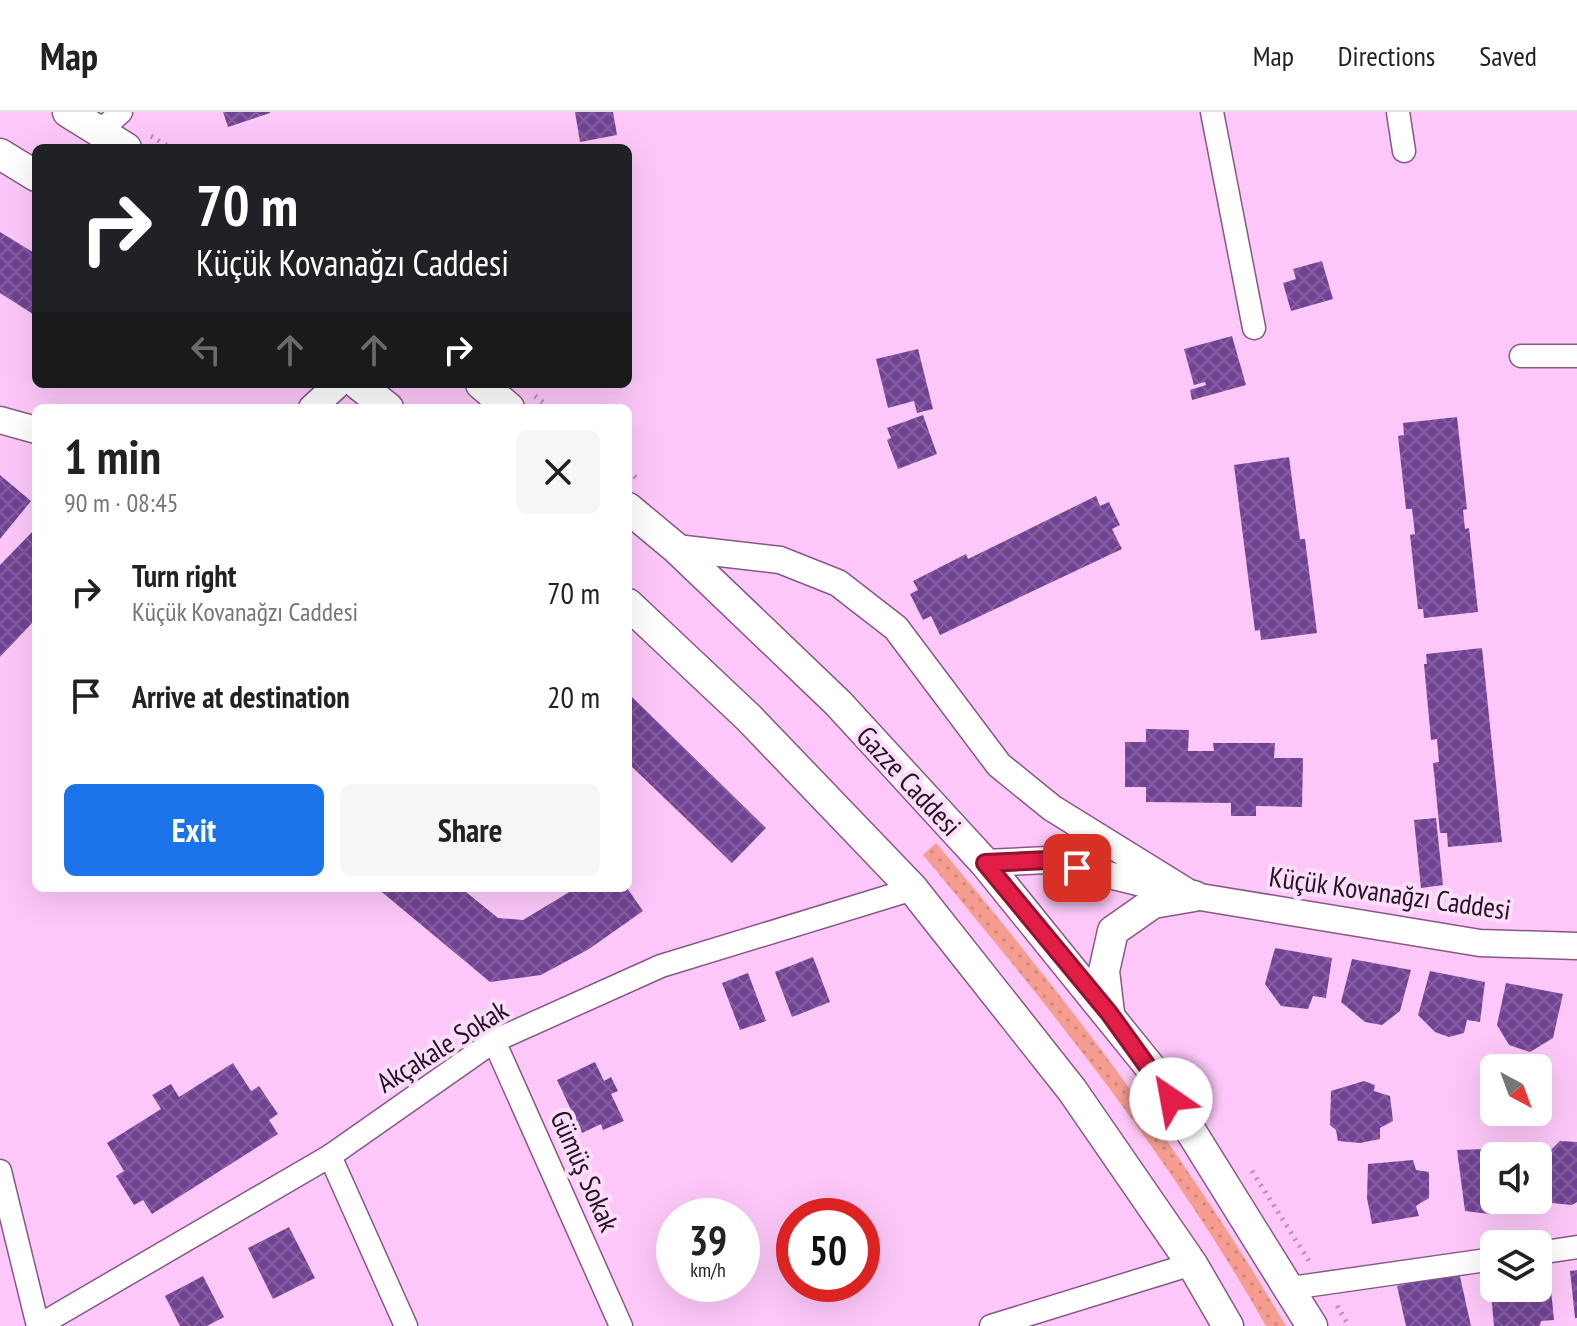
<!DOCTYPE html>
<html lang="en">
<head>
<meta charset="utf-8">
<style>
	:root { --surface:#fff; --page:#f6f6f6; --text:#222; --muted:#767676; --line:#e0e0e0; --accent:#1a73e8 }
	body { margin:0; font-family:"PT Sans Narrow",sans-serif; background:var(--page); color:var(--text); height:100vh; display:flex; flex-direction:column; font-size:30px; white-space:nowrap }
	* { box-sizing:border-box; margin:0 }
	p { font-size:26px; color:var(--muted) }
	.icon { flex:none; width:44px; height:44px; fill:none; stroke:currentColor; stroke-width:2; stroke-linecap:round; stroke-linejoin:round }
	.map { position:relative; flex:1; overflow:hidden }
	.details { position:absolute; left:32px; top:292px; width:600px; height:488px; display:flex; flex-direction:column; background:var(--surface); border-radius:12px; box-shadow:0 8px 32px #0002 }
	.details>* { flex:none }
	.banner { position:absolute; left:32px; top:32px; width:600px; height:244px; border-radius:12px; box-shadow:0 8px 32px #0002; background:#202124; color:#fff; overflow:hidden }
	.needle { width:52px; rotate:139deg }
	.controls { position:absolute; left:1480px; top:942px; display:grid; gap:16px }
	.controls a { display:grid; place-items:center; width:72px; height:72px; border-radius:12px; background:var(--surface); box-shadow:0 8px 32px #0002; font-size:40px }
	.speed { position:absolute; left:656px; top:1086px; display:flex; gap:16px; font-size:40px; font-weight:700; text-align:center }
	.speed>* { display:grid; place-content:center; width:104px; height:104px; border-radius:50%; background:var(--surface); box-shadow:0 8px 32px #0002; line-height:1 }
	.speed small { font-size:20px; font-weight:400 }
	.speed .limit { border:12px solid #d22; background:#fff; color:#111 }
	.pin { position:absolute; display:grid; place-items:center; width:68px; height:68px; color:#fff; margin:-34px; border-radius:16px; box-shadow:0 4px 12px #0006 }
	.me { position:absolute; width:88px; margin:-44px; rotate:327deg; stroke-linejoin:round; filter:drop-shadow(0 0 6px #0008) }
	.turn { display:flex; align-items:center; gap:28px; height:168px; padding:0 32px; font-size:36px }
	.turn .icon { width:104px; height:104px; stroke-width:2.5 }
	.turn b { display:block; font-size:56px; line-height:68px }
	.lanes { display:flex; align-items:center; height:76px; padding:0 32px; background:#0003; justify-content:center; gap:40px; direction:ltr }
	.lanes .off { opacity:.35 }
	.round { display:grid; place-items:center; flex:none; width:84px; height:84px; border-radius:12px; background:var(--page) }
	.overview { display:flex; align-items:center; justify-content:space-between; height:136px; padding:0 32px }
	h1 { font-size:48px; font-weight:700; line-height:60px }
	.cta { display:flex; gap:16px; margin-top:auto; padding:16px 32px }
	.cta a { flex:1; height:92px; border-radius:12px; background:var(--accent); color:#fff; font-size:32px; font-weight:700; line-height:92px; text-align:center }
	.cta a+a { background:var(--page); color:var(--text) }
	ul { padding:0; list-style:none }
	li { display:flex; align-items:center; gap:24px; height:104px; padding:0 32px }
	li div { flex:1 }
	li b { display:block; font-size:30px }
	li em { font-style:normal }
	header { display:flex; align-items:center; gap:48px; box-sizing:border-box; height:112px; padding:0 40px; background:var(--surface); border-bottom:2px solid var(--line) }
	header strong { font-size:38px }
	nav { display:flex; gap:44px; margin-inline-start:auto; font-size:28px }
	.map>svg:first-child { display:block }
</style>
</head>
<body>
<header>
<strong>Map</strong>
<nav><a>Map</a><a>Directions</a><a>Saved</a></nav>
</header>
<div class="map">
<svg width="1577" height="1214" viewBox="0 0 1577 1214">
	<defs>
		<pattern id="grass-dots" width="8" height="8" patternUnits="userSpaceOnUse" patternTransform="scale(2)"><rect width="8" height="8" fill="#f59d90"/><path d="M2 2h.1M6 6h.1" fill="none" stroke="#d2867c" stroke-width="1.8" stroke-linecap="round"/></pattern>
		<pattern id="building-cross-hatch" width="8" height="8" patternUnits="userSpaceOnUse" patternTransform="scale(2)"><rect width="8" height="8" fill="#714394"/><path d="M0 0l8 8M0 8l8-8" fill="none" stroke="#84609e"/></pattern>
	</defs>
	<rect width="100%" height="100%" fill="#fdc8f9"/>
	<path fill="url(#grass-dots)" d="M936 731C1065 884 1185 1042 1286 1214H1266C1170 1044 1047 892 923 743Z"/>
	<g fill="url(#building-cross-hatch)">
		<polygon points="223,0 270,0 270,1 228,15"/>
		<polygon points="575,0 613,0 617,23 580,30"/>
		<polygon points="0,120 36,142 36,204 0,181"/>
		<polygon points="1322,149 1333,187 1291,199 1283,171 1296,167 1293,157"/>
		<polygon points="1232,224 1246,273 1192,288 1190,278 1206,273 1205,270 1194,273 1184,237"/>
		<polygon points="918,237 933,297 917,301 914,289 888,296 876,247"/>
		<polygon points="923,303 937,342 898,357 887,328 891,326 887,316"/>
		<polygon points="1457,305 1467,397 1463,398 1465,417 1469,416 1478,500 1424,506 1423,497 1418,497 1410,423 1415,422 1412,397 1406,397 1398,324 1404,323 1403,311"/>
		<polygon points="1289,345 1300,427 1305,427 1317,521 1261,528 1260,518 1255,519 1234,353"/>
		<polygon points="0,363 31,389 0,427"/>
		<polygon points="1096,384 1100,394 1109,390 1120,413 1112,417 1122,437 940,523 931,504 923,508 910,482 918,478 913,469 966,442 968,447"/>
		<polygon points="36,416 36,507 0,545 0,453"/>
		<polygon points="1482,536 1502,730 1448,735 1447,721 1440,721 1433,651 1439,650 1437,627 1431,628 1424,552 1427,552 1426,542"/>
		<polygon points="628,581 766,716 732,751 628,651"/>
		<polygon points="1146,617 1189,618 1188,639 1214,639 1213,631 1275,631 1274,646 1303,646 1302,695 1256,694 1256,704 1231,704 1231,691 1146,690 1146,675 1125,675 1125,630 1146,630"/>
		<polygon points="1436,706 1443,773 1421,776 1414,708"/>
		<polygon points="377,776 461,776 498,806 523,808 576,776 627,776 643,799 589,837 541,863 490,870"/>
		<polygon points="1275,836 1332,846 1326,886 1313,884 1308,897 1281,894 1265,872"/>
		<polygon points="813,845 830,890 792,905 775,860"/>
		<polygon points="1352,847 1411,858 1400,899 1382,913 1365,910 1341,890"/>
		<polygon points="1430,859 1485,870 1480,910 1467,908 1464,921 1449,925 1435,920 1418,903"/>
		<polygon points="748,861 766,909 740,918 722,871"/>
		<polygon points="1506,871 1563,882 1553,926 1530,940 1509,933 1497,913"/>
		<polygon points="595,950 604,969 611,965 618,979 611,982 624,1009 603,1018 601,1012 582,1021 557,968"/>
		<polygon points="233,951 251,979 259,974 278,1002 269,1008 278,1022 152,1102 143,1088 134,1093 116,1064 124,1059 107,1031 161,997 152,983 171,972 179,985"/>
		<polygon points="1364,969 1375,973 1374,979 1390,984 1393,1009 1380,1016 1380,1027 1360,1031 1338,1029 1336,1018 1330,1013 1331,979"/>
		<polygon points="1560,1029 1577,1030 1577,1090 1572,1093 1542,1090 1541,1048"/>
		<polygon points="1485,1037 1503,1043 1494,1044 1494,1088 1523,1088 1524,1091 1490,1102 1465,1099 1457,1038"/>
		<polygon points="1413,1048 1416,1058 1429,1060 1429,1086 1416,1094 1419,1104 1372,1112 1367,1086 1368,1052"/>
		<polygon points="289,1115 315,1166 273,1187 248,1136"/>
		<polygon points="1577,1158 1577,1206 1575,1206 1570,1159"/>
		<polygon points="1459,1160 1471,1214 1406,1214 1397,1174"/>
		<polygon points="203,1164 224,1205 207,1214 180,1214 165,1184"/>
		<polygon points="1550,1167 1554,1208 1541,1209 1540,1214 1494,1214 1490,1172 1494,1172 1494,1176 1538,1176 1538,1168"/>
	</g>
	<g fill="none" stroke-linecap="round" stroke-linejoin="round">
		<defs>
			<g id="minor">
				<polyline points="1212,0 1254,216"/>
				<polyline points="1398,0 1404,39"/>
				<polyline points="99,20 121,0"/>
				<polyline points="1521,244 1577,244"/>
				<polyline points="494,929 621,1214"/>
				<polyline points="330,1044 406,1214"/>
				<polyline points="0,1059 38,1214"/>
				<polyline points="1538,1141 1577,1135"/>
				<polyline points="1291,1176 1494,1147"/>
				<polyline points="38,1214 330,1044 494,929 661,854 913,777"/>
				<polyline points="991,1214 1192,1152"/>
			</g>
			<g id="tertiary">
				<polyline points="312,296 338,272"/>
				<polyline points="0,308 36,318"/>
				<polyline points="676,436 780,448 838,471 896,516 999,653 1052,696 1194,784"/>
				<polyline points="985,751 1048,748 1194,784 1480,831 1577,834"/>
			</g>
			<g id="secondary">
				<polyline points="68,0 126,36"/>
				<polyline points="0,42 36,64"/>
				<polyline points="358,272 388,296"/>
				<polyline points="481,272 509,296"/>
				<polyline points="628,396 676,436 838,591 985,751 1154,960 1312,1214"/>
				<polyline points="628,492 749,606 913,777 1072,978 1192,1152 1228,1214"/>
				<polyline points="1109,901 1104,859 1113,819 1153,791 1194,784"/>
			</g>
		</defs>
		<use href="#minor" stroke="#875884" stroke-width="25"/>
		<use href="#tertiary" stroke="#875884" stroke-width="29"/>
		<use href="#secondary" stroke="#875884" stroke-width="33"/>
		<g stroke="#b78db4" stroke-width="5" stroke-dasharray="2 6" stroke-linecap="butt">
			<polyline points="151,24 171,36"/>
			<polyline points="535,284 550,296"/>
			<polyline points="628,359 639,368"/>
			<polyline points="1252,1059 1311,1152"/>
			<polyline points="1337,1194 1349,1214"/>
		</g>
		<use href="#minor" stroke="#fff" stroke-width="22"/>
		<use href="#tertiary" stroke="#fff" stroke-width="26"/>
		<use href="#secondary" stroke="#fff" stroke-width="30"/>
	</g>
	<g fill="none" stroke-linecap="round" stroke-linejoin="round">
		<defs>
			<polyline id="route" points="1077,756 1048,748 985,751 1109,901 1171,987"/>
		</defs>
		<use href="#route" stroke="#92132f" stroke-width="20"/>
		<use href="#route" stroke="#e11d48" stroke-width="14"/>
	</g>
	<g text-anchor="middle" stroke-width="8" stroke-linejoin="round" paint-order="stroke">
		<g font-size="28" fill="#241123" stroke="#feddfb">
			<text transform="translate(909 669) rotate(47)" y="10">Gazze Caddesi</text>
			<text transform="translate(1390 781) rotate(8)" y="10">Küçük Kovanağzı Caddesi</text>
			<text transform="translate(442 934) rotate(-32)" y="10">Akçakale Sokak</text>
			<text transform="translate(585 1059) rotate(66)" y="10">Gümüş Sokak</text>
		</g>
	</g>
</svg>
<div class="controls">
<a><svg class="needle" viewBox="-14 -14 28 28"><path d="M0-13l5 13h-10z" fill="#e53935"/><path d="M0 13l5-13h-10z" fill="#767676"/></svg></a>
<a><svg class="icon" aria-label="sound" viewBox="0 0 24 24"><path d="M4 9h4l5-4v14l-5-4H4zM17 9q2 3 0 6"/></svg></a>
<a><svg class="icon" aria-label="layers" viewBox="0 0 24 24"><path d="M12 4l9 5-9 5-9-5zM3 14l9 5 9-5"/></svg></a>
</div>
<div class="speed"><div>39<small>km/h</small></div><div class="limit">50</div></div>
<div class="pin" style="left:1077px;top:756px;background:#d93025"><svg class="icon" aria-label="arrive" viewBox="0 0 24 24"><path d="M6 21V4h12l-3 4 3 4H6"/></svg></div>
<svg class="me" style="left:1171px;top:987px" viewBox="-20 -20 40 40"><circle r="19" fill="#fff"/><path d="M0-13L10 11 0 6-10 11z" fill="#e11d48"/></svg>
<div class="banner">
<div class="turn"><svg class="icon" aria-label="right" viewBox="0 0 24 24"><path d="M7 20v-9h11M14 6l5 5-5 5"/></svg><div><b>70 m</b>Küçük Kovanağzı Caddesi</div></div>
<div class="lanes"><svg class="icon off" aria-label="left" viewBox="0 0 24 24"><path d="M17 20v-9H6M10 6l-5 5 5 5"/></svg><svg class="icon off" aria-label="ahead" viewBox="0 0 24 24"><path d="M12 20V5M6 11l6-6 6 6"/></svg><svg class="icon off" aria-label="ahead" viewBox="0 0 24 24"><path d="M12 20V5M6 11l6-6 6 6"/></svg><svg class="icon" aria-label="right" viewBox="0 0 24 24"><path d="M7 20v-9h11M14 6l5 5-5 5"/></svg></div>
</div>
<section class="details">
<div class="overview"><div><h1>1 min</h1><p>90 m · 08:45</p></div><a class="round"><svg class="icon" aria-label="close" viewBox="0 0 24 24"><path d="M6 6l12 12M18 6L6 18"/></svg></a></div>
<ul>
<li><svg class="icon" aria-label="right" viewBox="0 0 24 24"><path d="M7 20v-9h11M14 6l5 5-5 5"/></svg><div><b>Turn right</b><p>Küçük Kovanağzı Caddesi</p></div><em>70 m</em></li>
<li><svg class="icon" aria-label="arrive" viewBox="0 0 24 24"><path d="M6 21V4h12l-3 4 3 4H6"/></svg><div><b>Arrive at destination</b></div><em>20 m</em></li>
</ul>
<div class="cta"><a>Exit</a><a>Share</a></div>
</section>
</div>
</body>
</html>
